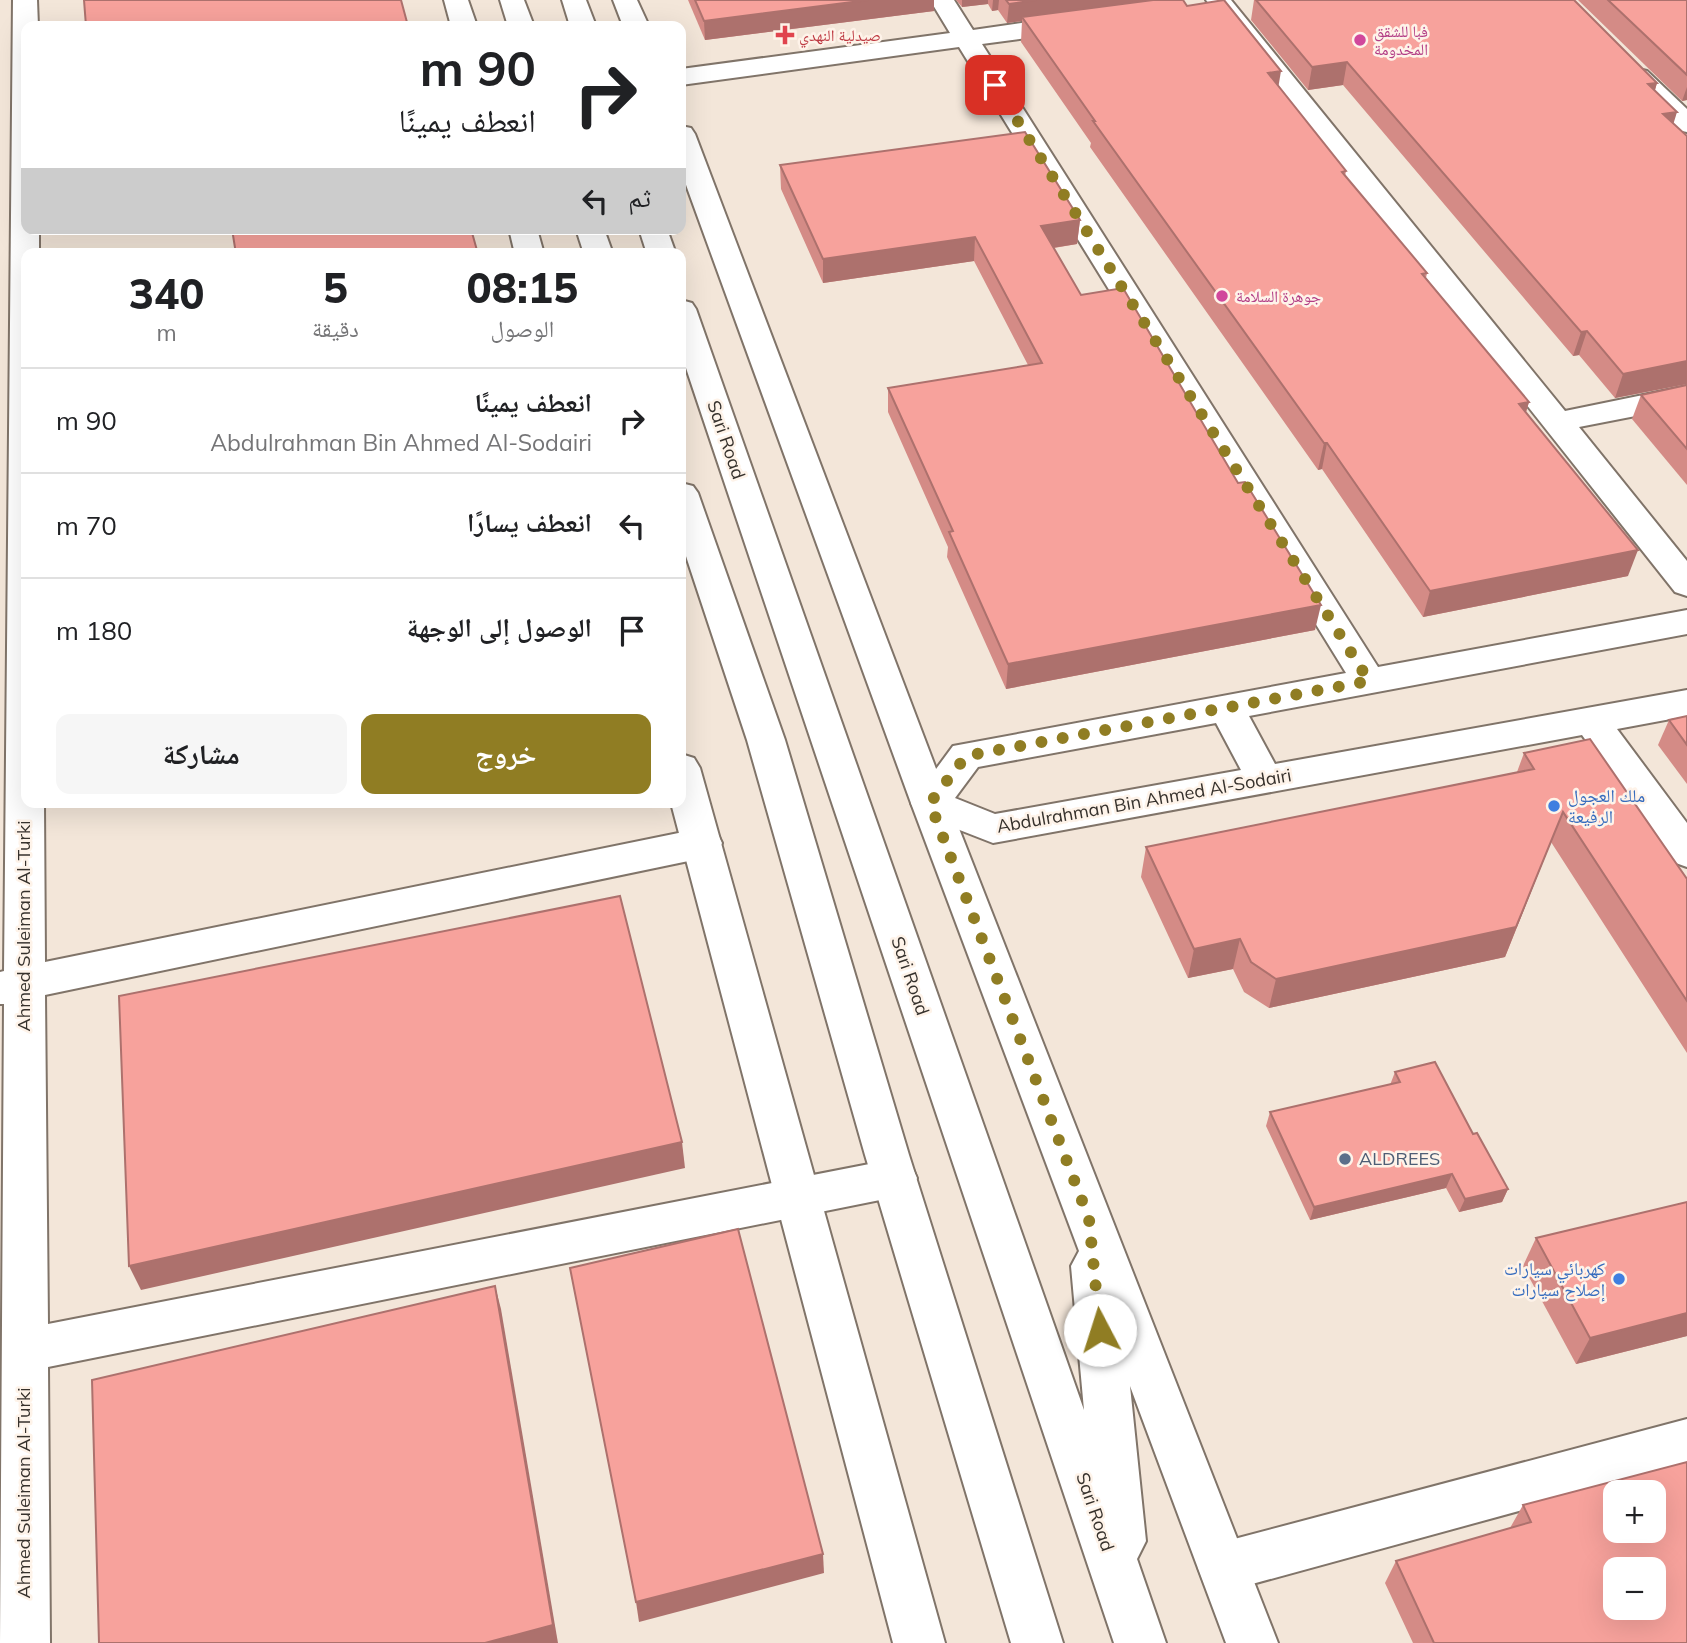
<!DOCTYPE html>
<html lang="ar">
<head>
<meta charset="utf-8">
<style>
	:root { --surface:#fff; --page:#f6f6f6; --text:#202124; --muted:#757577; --line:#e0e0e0; --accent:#907d23 }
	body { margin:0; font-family:Mulish,"Noto Naskh Arabic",sans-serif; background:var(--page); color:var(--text); direction:rtl; height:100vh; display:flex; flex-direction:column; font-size:26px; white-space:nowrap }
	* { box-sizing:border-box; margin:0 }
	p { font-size:23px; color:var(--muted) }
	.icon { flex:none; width:38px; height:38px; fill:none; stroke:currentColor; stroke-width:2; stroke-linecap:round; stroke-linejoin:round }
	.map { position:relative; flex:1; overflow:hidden; direction:ltr }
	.panel { position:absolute; left:21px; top:248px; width:665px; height:560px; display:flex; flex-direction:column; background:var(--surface); border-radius:14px; box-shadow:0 7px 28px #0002; direction:rtl }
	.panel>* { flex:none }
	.guide { position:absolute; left:21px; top:21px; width:665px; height:214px; border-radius:14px; box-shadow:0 7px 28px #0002; direction:rtl; background:#fff; color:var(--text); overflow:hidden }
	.tools { position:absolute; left:1603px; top:1480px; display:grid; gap:14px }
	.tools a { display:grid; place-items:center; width:63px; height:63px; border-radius:14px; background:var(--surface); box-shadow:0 7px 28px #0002; font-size:35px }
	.pin { position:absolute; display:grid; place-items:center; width:60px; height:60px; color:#fff; margin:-30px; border-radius:14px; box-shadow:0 4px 10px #0006 }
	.me { position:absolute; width:77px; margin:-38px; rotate:355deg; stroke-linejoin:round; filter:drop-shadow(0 0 5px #0008) }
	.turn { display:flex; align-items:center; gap:24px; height:147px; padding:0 35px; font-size:32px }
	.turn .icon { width:91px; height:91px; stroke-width:2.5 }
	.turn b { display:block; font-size:49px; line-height:60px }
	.then { display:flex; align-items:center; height:66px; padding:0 35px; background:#0003; gap:14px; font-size:26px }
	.eta { display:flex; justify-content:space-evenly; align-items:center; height:119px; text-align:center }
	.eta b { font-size:42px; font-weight:800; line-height:49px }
	.button { display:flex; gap:14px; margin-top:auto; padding:14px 35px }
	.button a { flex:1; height:80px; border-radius:14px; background:var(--accent); color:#fff; font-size:28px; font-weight:800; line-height:80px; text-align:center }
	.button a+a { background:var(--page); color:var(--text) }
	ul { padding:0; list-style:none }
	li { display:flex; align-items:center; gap:21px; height:105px; padding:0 35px; border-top:2px solid var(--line) }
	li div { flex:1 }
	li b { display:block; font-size:26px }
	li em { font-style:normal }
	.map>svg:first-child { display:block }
</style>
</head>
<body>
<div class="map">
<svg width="1687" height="1643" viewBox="0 0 1687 1643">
	<rect width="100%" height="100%" fill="#f3e6d9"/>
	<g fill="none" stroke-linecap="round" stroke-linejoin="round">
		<defs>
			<g id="minor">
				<polygon points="13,0 37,0 38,26 26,26 26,229 39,229 39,254 26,254 26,803 44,803 45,962 703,828 717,833 722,843 717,853 703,858 45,995 48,1324 895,1159 911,1165 917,1178 911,1191 895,1197 48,1367 50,1643 0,1643 4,1004 0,1004 0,972 4,971"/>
				<path d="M930 0H954L973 30 1071 16 1080 19 1084 24 1080 29 1071 32 982 44 1378 667 1687 610V634L1249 716 1275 764 1687 690V716L1617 729 1687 823V867L1673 862 1582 735 993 843 916 813 911 803 953 746 1346 673 959 47 681 85V69L950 33ZM1216 723 1241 770 995 814 955 798 978 767Z"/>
				<polygon points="1206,0 1231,0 1565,411 1687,386 1687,406 1579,427 1687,561 1687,596 1675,592"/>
				<polygon points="1638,69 1647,71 1687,109 1687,132 1677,130 1629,83 1625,77 1629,71"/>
				<polygon points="1687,1419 1687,1465 1223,1592 1205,1585 1198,1567 1205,1549 1223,1542"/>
			</g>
			<g id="major">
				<polygon points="444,0 468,0 477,26 451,26"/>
				<polygon points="500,0 524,0 534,26 508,26"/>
				<polygon points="562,0 586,0 596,26 570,26"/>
				<polygon points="613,0 637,0 649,26 623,26"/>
				<polygon points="681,126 691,128 695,134 949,803 1278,1643 1226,1643 1130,1386 1146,1541 1137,1559 1166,1643 1114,1643 681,353 681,300 692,303 696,309 1084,1410 1071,1266 1079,1251 911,803 681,171"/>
				<polygon points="509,229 537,229 544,254 515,254"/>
				<polygon points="576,229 604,229 613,254 584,254"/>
				<polygon points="639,229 667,229 676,254 647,254"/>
				<polygon points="681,483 693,486 698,493 785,740 909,1155 1063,1643 1011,1643 865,1155 747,740 681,541"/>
				<polygon points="681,754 694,758 700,768 945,1643 893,1643 671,803 681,803"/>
			</g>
		</defs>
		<use href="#minor" stroke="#807469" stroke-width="4"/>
		<use href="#major" stroke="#807469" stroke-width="4"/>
		<use href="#minor" fill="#fff" fill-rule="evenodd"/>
		<use href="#major" fill="#fff" fill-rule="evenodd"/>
	</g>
	<g fill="#d48b86">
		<polygon points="688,0 934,0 934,11 705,40"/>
		<polygon points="956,0 1183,0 1187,6 1279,86 1346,171 1345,176 1427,273 1426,278 1529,402 1526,412 1628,576 1423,617 1322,469 1318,470 1090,147 1091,143 1021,42 1022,21 1007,23 998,10 992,11 988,4 962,7"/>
		<polygon points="1254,0 1574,0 1657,83 1655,90 1673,123 1687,384 1615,398 1579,355 1573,356 1343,85 1308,90 1251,20"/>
		<polygon points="1578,0 1687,0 1687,100 1682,101"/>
		<polygon points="780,165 1080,220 1077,244 1054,248 1081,295 1315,630 1006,689 947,557 948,547 888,412 888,388 1028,365 974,261 823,283 781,189"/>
		<polygon points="1687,385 1687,485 1632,419 1641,395"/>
		<polygon points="1687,716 1687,784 1658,745 1669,720"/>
		<polygon points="1524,753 1687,879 1687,1053 1551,842 1505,957 1269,1008 1244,992 1233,969 1188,978 1141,877 1146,847 1517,772"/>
		<polygon points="1395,1072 1473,1134 1508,1189 1502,1202 1459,1212 1446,1188 1310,1220 1266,1126 1270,1112 1390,1085"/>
		<polygon points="1687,1202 1687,1336 1576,1364 1523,1266 1536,1238"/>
		<polygon points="1523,1505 1687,1643 1413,1643 1385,1583 1396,1561 1510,1528"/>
	</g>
	<g fill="#ad716d">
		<polygon points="868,0 934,0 934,11 705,40 704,21"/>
		<polygon points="962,0 988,0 988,4 962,7"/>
		<polygon points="993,0 999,0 998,10 992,11"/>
		<polygon points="1036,0 1163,0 1022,17 1022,21 1007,23 1009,4"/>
		<polygon points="1347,62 1343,85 1308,90 1312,67"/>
		<polygon points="1281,71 1277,95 1268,73"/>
		<polygon points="1657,83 1650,106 1648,84"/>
		<polygon points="1687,87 1687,100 1682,101"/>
		<polygon points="1677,112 1670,135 1663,114"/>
		<polygon points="1080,220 1077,244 1039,250 1041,226"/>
		<polygon points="975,237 974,261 823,283 823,259"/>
		<polygon points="1587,331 1579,355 1573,356 1581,332"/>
		<polygon points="1687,361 1687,384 1615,398 1623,374"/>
		<polygon points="1529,402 1521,428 1519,404"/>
		<polygon points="1324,443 1327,443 1322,469 1318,470"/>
		<polygon points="1638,550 1628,576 1423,617 1430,591"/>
		<polygon points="1321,605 1315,630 1006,689 1008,664"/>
		<polygon points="1563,812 1505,957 1269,1008 1276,979"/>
		<polygon points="1240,939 1233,969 1188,978 1194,949"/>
		<polygon points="682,1142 685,1168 141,1290 129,1266"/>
		<polygon points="1452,1174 1446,1188 1310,1220 1314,1207"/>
		<polygon points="1508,1189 1502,1202 1459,1212 1465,1199"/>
		<polygon points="495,1286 501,1309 558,1643 485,1643"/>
		<polygon points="1687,1313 1687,1336 1576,1364 1590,1338"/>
		<polygon points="823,1554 824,1573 639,1622 636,1602"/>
	</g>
	<g fill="#f7a29c" stroke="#ad716d" stroke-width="2" fill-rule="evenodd">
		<polygon points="84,0 401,0 408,26 86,26"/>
		<polygon points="695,0 868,0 704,21"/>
		<polygon points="1006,0 1036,0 1009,4"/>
		<polygon points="1153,0 1183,0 1187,6 1224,0 1281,71 1268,73 1346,171 1342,172 1427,273 1422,274 1529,402 1519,404 1638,550 1430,591 1327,443 1324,443 1093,121 1095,121 1022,17"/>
		<polygon points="1256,0 1574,0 1657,83 1648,84 1677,112 1663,114 1687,136 1687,361 1623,374 1587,331 1581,332 1347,62 1312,67"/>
		<polygon points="1608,0 1687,0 1687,75"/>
		<polygon points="1025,132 1080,220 1041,226 1081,295 1123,288 1238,483 1245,482 1321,605 1008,664 949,532 953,531 888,388 1042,363 975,237 823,259 780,165"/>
		<polygon points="232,229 471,229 478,254 236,254"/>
		<polygon points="1687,385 1687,449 1641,395"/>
		<polygon points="1687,716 1687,745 1669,720"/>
		<polygon points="1590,739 1687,879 1687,1001 1563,812 1516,927 1276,979 1251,962 1240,939 1194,949 1146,847 1534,769 1524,753"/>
		<polygon points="620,896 682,1142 129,1266 119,996"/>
		<polygon points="1435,1062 1473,1134 1477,1133 1508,1189 1465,1199 1452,1174 1314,1207 1270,1112 1400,1082 1395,1072"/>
		<polygon points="1687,1202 1687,1313 1590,1338 1536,1238"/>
		<polygon points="738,1229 823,1554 636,1602 570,1268"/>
		<polygon points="495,1286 553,1625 485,1643 99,1643 92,1380"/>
		<path d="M1687 1462V1643H1434L1396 1561 1531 1522 1523 1505ZM1615 1493H1654V1531H1615ZM1615 1570H1654V1608H1615Z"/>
	</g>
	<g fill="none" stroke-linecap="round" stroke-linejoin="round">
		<polyline stroke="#907d23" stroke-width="12" stroke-dasharray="0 21.6" points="995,85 1369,681 966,756 930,803 1089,1219 1100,1330"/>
	</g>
	<path fill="#e0444e" stroke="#fef3e9" stroke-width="2.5" d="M781.5 24.5h7v7h7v7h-7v7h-7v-7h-7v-7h7z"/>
	<g fill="#d1479c" stroke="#fef3e9" stroke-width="2.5">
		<circle cx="1360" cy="40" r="7"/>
		<circle cx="1222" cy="296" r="7"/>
	</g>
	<g fill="#3f7fe0" stroke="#fef3e9" stroke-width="2.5">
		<circle cx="1554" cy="806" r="7"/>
		<circle cx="1619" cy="1279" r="7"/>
	</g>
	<circle fill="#5c6f8a" stroke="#fef3e9" stroke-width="2.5" cx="1345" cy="1159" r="7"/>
	<g text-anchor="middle" stroke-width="5" stroke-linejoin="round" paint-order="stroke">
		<g font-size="16" fill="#b23c85" stroke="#fef3e9" text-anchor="start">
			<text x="1374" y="37">فبا للشقق<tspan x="1374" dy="18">المخدومة</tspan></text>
			<text x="1236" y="302">جوهرة السلامة</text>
		</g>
		<g font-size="16" fill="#be3a42" stroke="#fef3e9" text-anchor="start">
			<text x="799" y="41">صيدلية النهدي</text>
		</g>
		<g font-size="18" fill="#36312c" stroke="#fef3e9">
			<text transform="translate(726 440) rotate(71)" y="6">Sari Road</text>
			<text transform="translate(1144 801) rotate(-10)" y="6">Abdulrahman Bin Ahmed Al-Sodairi</text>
			<text transform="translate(24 926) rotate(-90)" y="6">Ahmed Suleiman Al-Turki</text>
			<text transform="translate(910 976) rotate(71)" y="6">Sari Road</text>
			<text transform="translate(24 1493) rotate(-90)" y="6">Ahmed Suleiman Al-Turki</text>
			<text transform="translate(1095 1512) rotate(71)" y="6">Sari Road</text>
		</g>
		<g font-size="18" fill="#366cbe" stroke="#fef3e9" text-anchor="start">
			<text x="1568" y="802">ملك العجول<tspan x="1568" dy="21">الرفيعة</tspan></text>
			<text x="1605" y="1275" text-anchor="end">كهربائي سيارات<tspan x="1605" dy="21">إصلاح سيارات</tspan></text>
		</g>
		<g font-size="18" fill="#4e5e75" stroke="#fef3e9" text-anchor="start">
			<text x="1359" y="1165">ALDREES</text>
		</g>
	</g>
</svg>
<div class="tools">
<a>+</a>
<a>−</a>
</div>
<div class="pin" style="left:995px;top:85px;background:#d93025"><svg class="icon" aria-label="arrive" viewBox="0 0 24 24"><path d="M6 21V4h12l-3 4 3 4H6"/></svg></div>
<svg class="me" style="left:1100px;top:1330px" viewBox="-20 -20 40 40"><circle r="19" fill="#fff"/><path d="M0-13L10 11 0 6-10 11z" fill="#907d23"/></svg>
<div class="guide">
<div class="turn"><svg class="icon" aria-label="right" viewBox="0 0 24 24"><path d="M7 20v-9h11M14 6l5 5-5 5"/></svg><div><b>90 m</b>انعطف يمينًا</div></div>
<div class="then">ثم<svg class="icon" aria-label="left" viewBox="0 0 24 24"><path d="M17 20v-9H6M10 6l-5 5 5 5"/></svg></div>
</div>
<section class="panel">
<div class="eta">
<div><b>08:15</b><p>الوصول</p></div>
<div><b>5</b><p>دقيقة</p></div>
<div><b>340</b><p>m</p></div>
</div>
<ul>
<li><svg class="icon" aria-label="right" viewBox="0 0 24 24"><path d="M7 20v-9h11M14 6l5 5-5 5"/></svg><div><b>انعطف يمينًا</b><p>Abdulrahman Bin Ahmed Al-Sodairi</p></div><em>90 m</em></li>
<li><svg class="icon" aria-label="left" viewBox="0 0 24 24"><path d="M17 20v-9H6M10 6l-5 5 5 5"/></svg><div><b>انعطف يسارًا</b></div><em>70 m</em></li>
<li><svg class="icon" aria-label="arrive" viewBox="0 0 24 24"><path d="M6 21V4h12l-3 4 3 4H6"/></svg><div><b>الوصول إلى الوجهة</b></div><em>180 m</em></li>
</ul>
<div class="button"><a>خروج</a><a>مشاركة</a></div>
</section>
</div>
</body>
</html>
